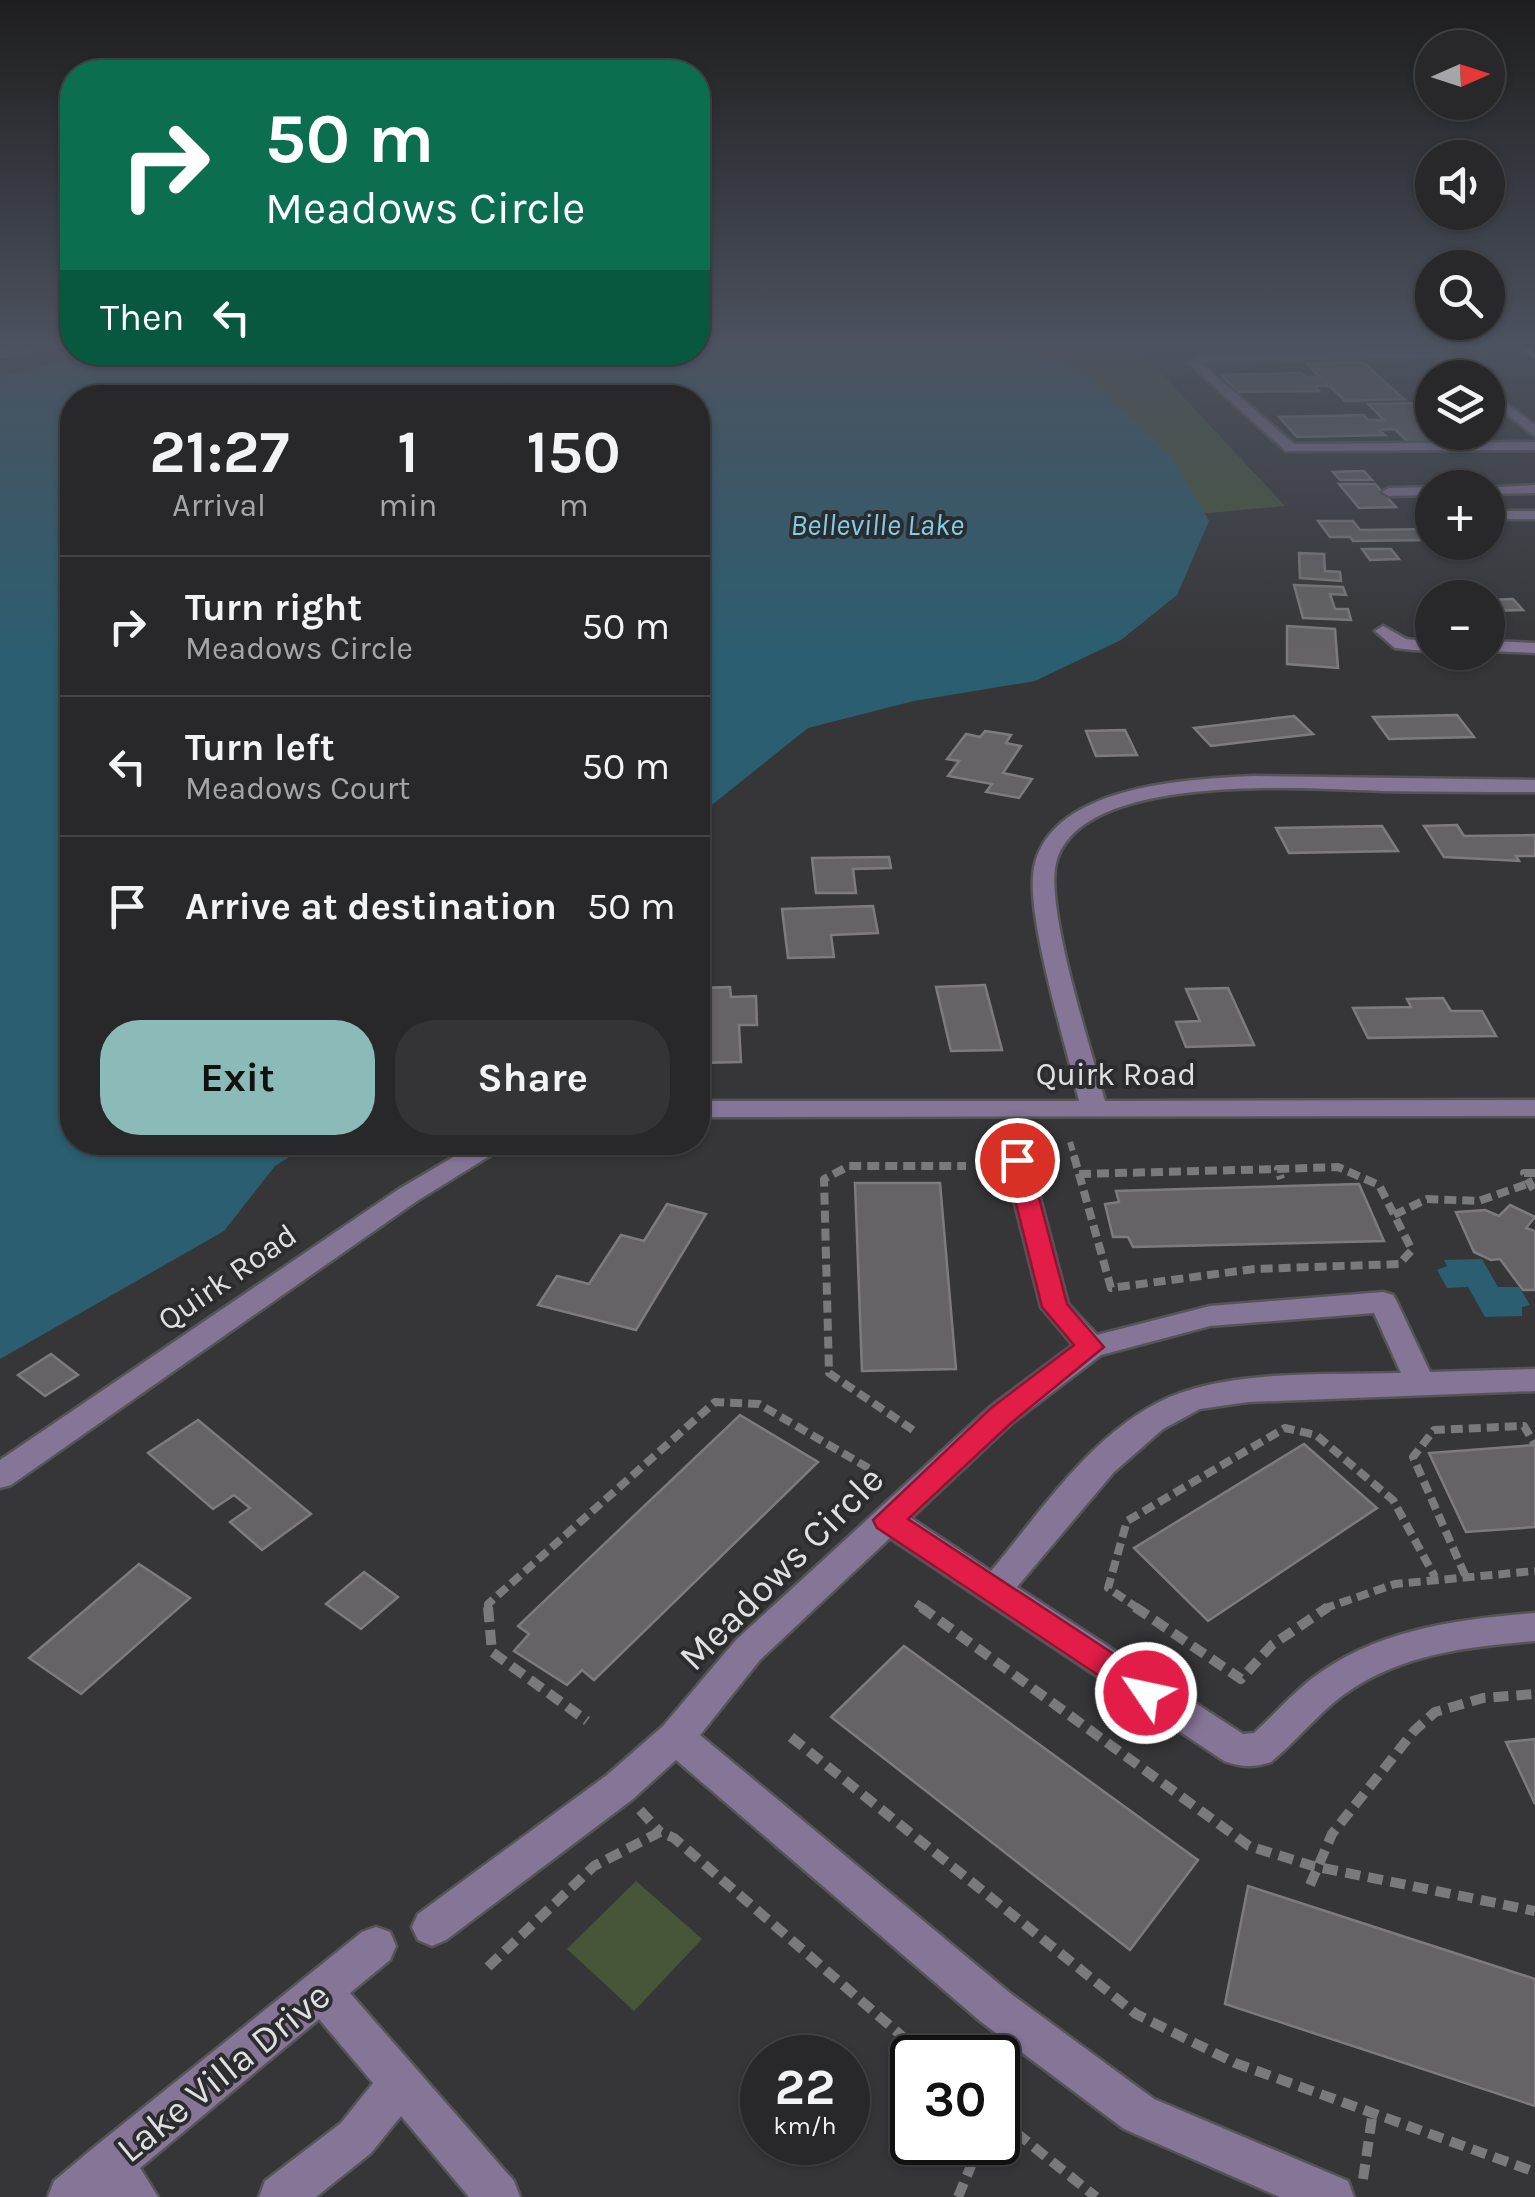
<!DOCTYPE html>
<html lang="en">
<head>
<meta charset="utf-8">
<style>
	:root { --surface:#28282b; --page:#343437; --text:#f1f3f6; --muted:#a5a6a9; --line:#444447; --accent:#8bbbb9 }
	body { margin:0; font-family:Karla,sans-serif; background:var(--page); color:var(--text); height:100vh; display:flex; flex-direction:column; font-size:38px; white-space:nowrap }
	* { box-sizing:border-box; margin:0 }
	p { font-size:32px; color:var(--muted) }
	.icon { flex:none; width:55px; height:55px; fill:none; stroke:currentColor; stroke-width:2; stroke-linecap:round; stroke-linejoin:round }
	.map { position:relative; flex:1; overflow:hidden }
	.drawer { position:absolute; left:60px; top:385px; width:650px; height:770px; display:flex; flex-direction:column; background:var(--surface); border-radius:40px; box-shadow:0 2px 8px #0004,0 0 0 2px var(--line) }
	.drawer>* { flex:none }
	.guide { position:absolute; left:60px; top:60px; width:650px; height:305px; border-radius:40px; box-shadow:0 2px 8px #0004,0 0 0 2px var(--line); background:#0b6e4f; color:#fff; overflow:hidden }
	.needle { width:65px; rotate:87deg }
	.fabs { position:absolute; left:1415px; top:30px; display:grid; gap:20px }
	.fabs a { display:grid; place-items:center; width:90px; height:90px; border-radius:50%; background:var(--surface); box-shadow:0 2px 8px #0004,0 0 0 2px var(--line); font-size:50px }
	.speed { position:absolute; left:740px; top:2035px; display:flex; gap:20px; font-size:50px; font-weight:700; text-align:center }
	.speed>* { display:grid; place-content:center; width:130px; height:130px; border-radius:50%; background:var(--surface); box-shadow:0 2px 8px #0004,0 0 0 2px var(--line); line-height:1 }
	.speed small { font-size:25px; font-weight:400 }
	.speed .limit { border:5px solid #111; border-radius:15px; background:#fff; color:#111 }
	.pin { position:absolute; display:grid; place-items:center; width:85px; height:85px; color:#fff; margin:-42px; border:5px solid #fff; border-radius:50%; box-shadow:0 2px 10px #0007 }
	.me { position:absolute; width:110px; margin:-55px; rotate:304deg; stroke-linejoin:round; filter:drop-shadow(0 0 8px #0008) }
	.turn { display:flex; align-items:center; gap:35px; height:210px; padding:0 40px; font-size:45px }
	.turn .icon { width:130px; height:130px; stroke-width:2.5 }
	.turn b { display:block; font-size:70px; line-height:85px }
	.then { display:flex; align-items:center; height:95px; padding:0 40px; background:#0003; gap:20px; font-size:38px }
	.eta { display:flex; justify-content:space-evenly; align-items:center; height:170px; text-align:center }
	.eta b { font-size:60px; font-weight:700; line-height:70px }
	.action { display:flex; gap:20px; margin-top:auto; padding:20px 40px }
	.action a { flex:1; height:115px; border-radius:40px; background:var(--accent); color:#111; font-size:40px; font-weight:700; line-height:115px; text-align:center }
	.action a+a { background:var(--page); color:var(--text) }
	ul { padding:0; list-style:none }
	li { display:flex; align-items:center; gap:30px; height:140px; padding:0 40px; border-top:2px solid var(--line) }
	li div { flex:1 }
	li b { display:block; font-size:38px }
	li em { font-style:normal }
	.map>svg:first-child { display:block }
</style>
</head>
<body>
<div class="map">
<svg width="1535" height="2197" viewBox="0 0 1535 2197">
	<rect width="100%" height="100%" fill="#363639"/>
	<g fill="#475639">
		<polygon points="896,345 1135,345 1285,506 1101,523"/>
		<polygon points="636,1881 702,1939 634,2011 567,1949"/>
	</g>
	<g fill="#2b5e70">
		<polygon points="698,345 1012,345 1038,351 1086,374 1172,457 1209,521 1177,595 1121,640 1035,681 914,701 808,728 698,816 698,398 72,398 72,1142 311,1143 275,1166 224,1231 0,1359 0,377 100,352 698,352"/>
		<polygon points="1482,1259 1498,1287 1519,1287 1530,1305 1522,1307 1522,1316 1485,1317 1468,1287 1447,1288 1437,1270 1447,1266 1444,1260"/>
	</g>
	<g fill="#656365" stroke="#7d7b7d" stroke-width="2.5">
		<polygon points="24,345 38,349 0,358 0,350"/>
		<polygon points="1363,362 1404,399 1345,401 1330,386 1315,386 1319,391 1237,392 1221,375 1301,373 1306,377 1320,377 1306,363"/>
		<polygon points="1428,403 1432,407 1432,432 1461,432 1476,445 1413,447 1395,429 1379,430 1385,435 1297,437 1279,417 1364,415 1368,420 1384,420 1368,404"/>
		<polygon points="1364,471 1372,480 1340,480 1333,472"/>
		<polygon points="1339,484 1375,484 1396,507 1359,508"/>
		<polygon points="1318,521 1353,521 1360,530 1432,529 1432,540 1353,541 1350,537 1330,537"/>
		<polygon points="1362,549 1391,549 1399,559 1370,560"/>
		<polygon points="1299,553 1324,554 1325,571 1340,572 1341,581 1300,578"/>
		<polygon points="1294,585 1343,587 1346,595 1330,594 1335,609 1348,609 1351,620 1303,618"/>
		<polygon points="1513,599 1523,610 1488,611 1488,600"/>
		<polygon points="1287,626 1335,629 1338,668 1287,664"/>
		<polygon points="1457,715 1474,737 1389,739 1373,717"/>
		<polygon points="1294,716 1313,734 1211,746 1194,728"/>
		<polygon points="1125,730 1137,755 1096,756 1086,731"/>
		<polygon points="985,731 1011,735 1006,743 1021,746 1003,773 1032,779 1019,798 986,792 992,784 948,776 959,761 947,759 966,734 980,737"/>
		<polygon points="1457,825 1464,836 1535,835 1535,856 1516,856 1519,861 1444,857 1424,826"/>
		<polygon points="1382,826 1398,851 1289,853 1276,828"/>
		<polygon points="889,857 891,868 853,869 856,893 816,893 812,858"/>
		<polygon points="873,906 878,933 831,935 834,957 788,958 782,909"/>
		<polygon points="985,985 1002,1050 951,1051 936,987"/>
		<polygon points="730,987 731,997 756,996 757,1025 739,1025 741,1062 698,1063 698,988"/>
		<polygon points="1228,988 1254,1045 1186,1047 1176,1022 1200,1021 1186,989"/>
		<polygon points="1443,998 1451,1011 1482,1011 1496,1036 1368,1038 1353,1008 1411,1007 1407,999"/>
		<polygon points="855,1183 940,1183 956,1369 862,1371"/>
		<polygon points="1359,1184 1384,1241 1133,1247 1128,1237 1113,1237 1105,1204 1119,1202 1116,1191"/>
		<polygon points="667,1204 706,1214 636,1330 538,1305 557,1276 589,1284 621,1235 644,1241"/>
		<polygon points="1510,1205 1535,1217 1526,1228 1535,1231 1535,1290 1523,1290 1500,1259 1491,1260 1474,1252 1456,1212 1485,1210 1499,1216"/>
		<polygon points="51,1354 78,1375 45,1396 18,1375"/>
		<polygon points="740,1415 818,1462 594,1680 582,1670 567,1685 514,1651 529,1634 518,1626"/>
		<polygon points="198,1420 311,1514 262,1550 230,1522 250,1508 234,1495 213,1509 148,1453"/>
		<polygon points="1304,1444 1377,1508 1208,1621 1134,1548"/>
		<polygon points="1535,1445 1535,1527 1466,1532 1429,1453"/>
		<polygon points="139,1564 190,1598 81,1694 29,1658"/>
		<polygon points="364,1572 398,1597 361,1629 326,1604"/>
		<polygon points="904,1646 1198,1860 1130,1950 831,1717"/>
		<polygon points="1535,1739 1535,1804 1506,1742"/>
		<polygon points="1248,1886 1535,1979 1535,2106 1225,2004"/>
	</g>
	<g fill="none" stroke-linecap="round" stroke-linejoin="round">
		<defs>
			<g id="minor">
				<path d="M1425 345C1443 345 1460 364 1474 378H1460L1435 357 1201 363 1294 444 1535 442V450L1286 451 1187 362 1208 353 1427 350Z"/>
				<polygon points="1488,390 1535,425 1535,436 1488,400"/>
				<polygon points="1535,485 1535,493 1488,494 1488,488 1483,488"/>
				<polygon points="1432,487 1435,488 1432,495 1389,496 1382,492 1389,488"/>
				<rect x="1488" y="511" width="47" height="8"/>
				<polygon points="1383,626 1406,639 1432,642 1432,652 1395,648 1375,631"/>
				<polygon points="1488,641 1535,643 1535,653 1488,651"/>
				<path d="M1254 776 1535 780V792C1484 792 1433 792 1382 791 1310 789 1080 770 1056 863 1045 908 1091 1049 1105 1101L1535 1100V1116L698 1117V1101H1079C1067 1047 1025 916 1034 868 1050 785 1189 779 1254 776Z"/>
				<polygon points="479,1142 512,1142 417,1201 11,1485 0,1488 0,1460 399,1189"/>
				<path d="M1017 1152 1030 1160 1068 1304 1097 1335 1210 1306 1383 1292 1393 1295 1397 1302 1430 1372 1535 1369V1391L1248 1402 1200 1409 1163 1429 1114 1472 1017 1587 1243 1734 1254 1733C1273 1716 1290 1696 1310 1680 1374 1630 1456 1619 1535 1613V1641C1463 1647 1390 1655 1332 1704 1311 1722 1293 1744 1271 1762 1254 1768 1241 1767 1224 1761L890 1538 760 1660 700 1735 1010 1993 1154 2099 1348 2181 1354 2197H1280L1124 2129 980 2021 676 1760 633 1799 446 1940 432 1946 418 1940 412 1927 418 1914 607 1775 663 1726 736 1640 990 1407 1073 1345 1041 1307 1004 1160ZM1374 1313 1401 1373C1333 1375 1244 1370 1180 1393 1099 1422 1044 1508 991 1571L911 1518 1012 1423 1101 1355 1210 1326Z"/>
				<polygon points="376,1927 390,1932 396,1946 390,1960 350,1993 514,2181 520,2197 469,2197 401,2116 371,2153 316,2197 259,2197 265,2181 341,2123 373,2083 319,2019 140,2168 158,2197 48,2197 54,2181 92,2149 362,1932"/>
			</g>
			<polygon id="highway" points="1516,345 1532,345 1535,358"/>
		</defs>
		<use href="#minor" stroke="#555557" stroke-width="5"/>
		<use href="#highway" stroke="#555557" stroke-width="5"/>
		<polyline stroke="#7a7a7c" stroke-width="6" stroke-dasharray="9 5" stroke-linecap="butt" points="1070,1142 1075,1158"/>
		<g stroke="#7a7a7c" stroke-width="8" stroke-dasharray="12 6" stroke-linecap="butt">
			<polyline points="1074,1156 1111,1288 1254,1269 1399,1264 1412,1250 1379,1185 1338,1167 1278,1169 1281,1179"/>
			<polyline points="1535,1173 1524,1173 1535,1192"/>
			<polyline points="1079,1174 1278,1169"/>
			<polyline points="1394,1215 1427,1199 1479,1201 1530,1183"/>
			<polyline points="913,1430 829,1373 824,1179 849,1166 966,1166"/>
			<polyline points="1465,1575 1413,1457 1434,1430 1524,1426 1535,1445"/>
			<polyline points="916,1603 925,1609"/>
			<polyline points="488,1609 488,1604 715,1402 759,1404 870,1469"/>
			<polyline points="1139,1609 1108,1588 1127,1521 1285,1428 1316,1435 1393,1500 1435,1577"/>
			<polyline points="1323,1609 1395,1584 1535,1571"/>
		</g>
		<g stroke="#7a7a7c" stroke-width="10" stroke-dasharray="15 8" stroke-linecap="butt">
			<polyline points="488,1607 492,1652 587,1721"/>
			<polyline points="921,1607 1249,1846 1313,1866 1535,1911"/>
			<polyline points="1135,1607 1241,1679 1272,1645 1328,1607"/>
			<polyline points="791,1737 1136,2014 1235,2063 1535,2172"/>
			<polyline points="640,1810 660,1832"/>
			<polyline points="1310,1885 1332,1834 1414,1731 1435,1712 1483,1698 1535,1694"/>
			<polyline points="488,1967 594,1866 660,1832 674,1838 927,2058"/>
			<polyline points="998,2118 1096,2197"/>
			<polyline points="1363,2179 1373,2111"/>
			<polyline points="958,2197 981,2142"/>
		</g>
		<use href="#minor" fill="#857597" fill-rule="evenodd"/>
		<use href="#highway" fill="#e6d7f8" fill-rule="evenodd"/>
	</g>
	<linearGradient id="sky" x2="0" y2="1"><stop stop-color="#1e1e1f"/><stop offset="0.53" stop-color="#4c525f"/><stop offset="1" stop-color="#4c525f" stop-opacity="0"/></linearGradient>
	<rect width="1535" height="653" fill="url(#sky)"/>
	<polygon fill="#e11d48" stroke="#92132f" stroke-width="2.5" points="1017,1153 1029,1160 1067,1304 1104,1347 1011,1423 908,1519 1158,1683 1163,1693 1158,1703 1146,1707 877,1528 873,1520 991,1408 1074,1345 1042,1307 1005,1160"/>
	<g text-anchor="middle" stroke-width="8" stroke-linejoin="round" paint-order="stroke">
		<g font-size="30" font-style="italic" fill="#7bceec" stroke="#2c2c2e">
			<text x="877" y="535">Belleville Lake</text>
		</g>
		<g font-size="32" fill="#e0e0e2" stroke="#2c2c2e">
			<text x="1116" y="1085">Quirk Road</text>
			<text transform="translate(227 1277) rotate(-35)" y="11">Quirk Road</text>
		</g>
		<g font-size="38" fill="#e0e0e2" stroke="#2c2c2e">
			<text transform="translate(781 1568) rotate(-45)" y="13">Meadows Circle</text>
			<text transform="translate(223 2072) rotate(-39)" y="13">Lake Villa Drive</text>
		</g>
	</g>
</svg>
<div class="fabs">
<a><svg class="needle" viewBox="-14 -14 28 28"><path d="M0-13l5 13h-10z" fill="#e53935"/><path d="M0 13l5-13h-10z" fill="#a5a6a9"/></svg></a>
<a><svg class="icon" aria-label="sound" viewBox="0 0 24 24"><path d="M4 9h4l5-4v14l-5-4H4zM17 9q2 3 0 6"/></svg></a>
<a><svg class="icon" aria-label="search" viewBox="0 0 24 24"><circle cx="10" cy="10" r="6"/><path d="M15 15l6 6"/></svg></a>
<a><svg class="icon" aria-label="layers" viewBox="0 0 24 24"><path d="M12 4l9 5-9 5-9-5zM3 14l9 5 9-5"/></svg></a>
<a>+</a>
<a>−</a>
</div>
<div class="speed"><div>22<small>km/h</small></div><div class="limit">30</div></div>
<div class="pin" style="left:1017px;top:1160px;background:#d93025"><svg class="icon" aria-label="arrive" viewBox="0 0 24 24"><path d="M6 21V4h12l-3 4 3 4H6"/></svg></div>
<svg class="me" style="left:1146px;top:1693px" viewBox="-20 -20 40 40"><circle r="17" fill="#e11d48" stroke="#fff" stroke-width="3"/><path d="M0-11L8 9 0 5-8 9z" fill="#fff"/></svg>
<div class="guide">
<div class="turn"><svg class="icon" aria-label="right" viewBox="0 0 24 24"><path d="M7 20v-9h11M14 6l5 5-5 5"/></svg><div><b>50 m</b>Meadows Circle</div></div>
<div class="then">Then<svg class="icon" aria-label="left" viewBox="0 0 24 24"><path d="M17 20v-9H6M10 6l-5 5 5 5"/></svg></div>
</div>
<section class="drawer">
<div class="eta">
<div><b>21:27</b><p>Arrival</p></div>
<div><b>1</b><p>min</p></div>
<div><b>150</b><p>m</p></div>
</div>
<ul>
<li><svg class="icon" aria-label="right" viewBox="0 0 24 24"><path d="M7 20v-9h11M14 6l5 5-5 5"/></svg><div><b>Turn right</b><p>Meadows Circle</p></div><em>50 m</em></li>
<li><svg class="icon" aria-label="left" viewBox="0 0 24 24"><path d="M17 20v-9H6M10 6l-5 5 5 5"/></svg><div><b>Turn left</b><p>Meadows Court</p></div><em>50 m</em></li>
<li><svg class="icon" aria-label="arrive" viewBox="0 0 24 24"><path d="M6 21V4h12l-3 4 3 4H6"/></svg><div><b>Arrive at destination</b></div><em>50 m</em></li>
</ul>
<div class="action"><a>Exit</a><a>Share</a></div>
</section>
</div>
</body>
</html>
